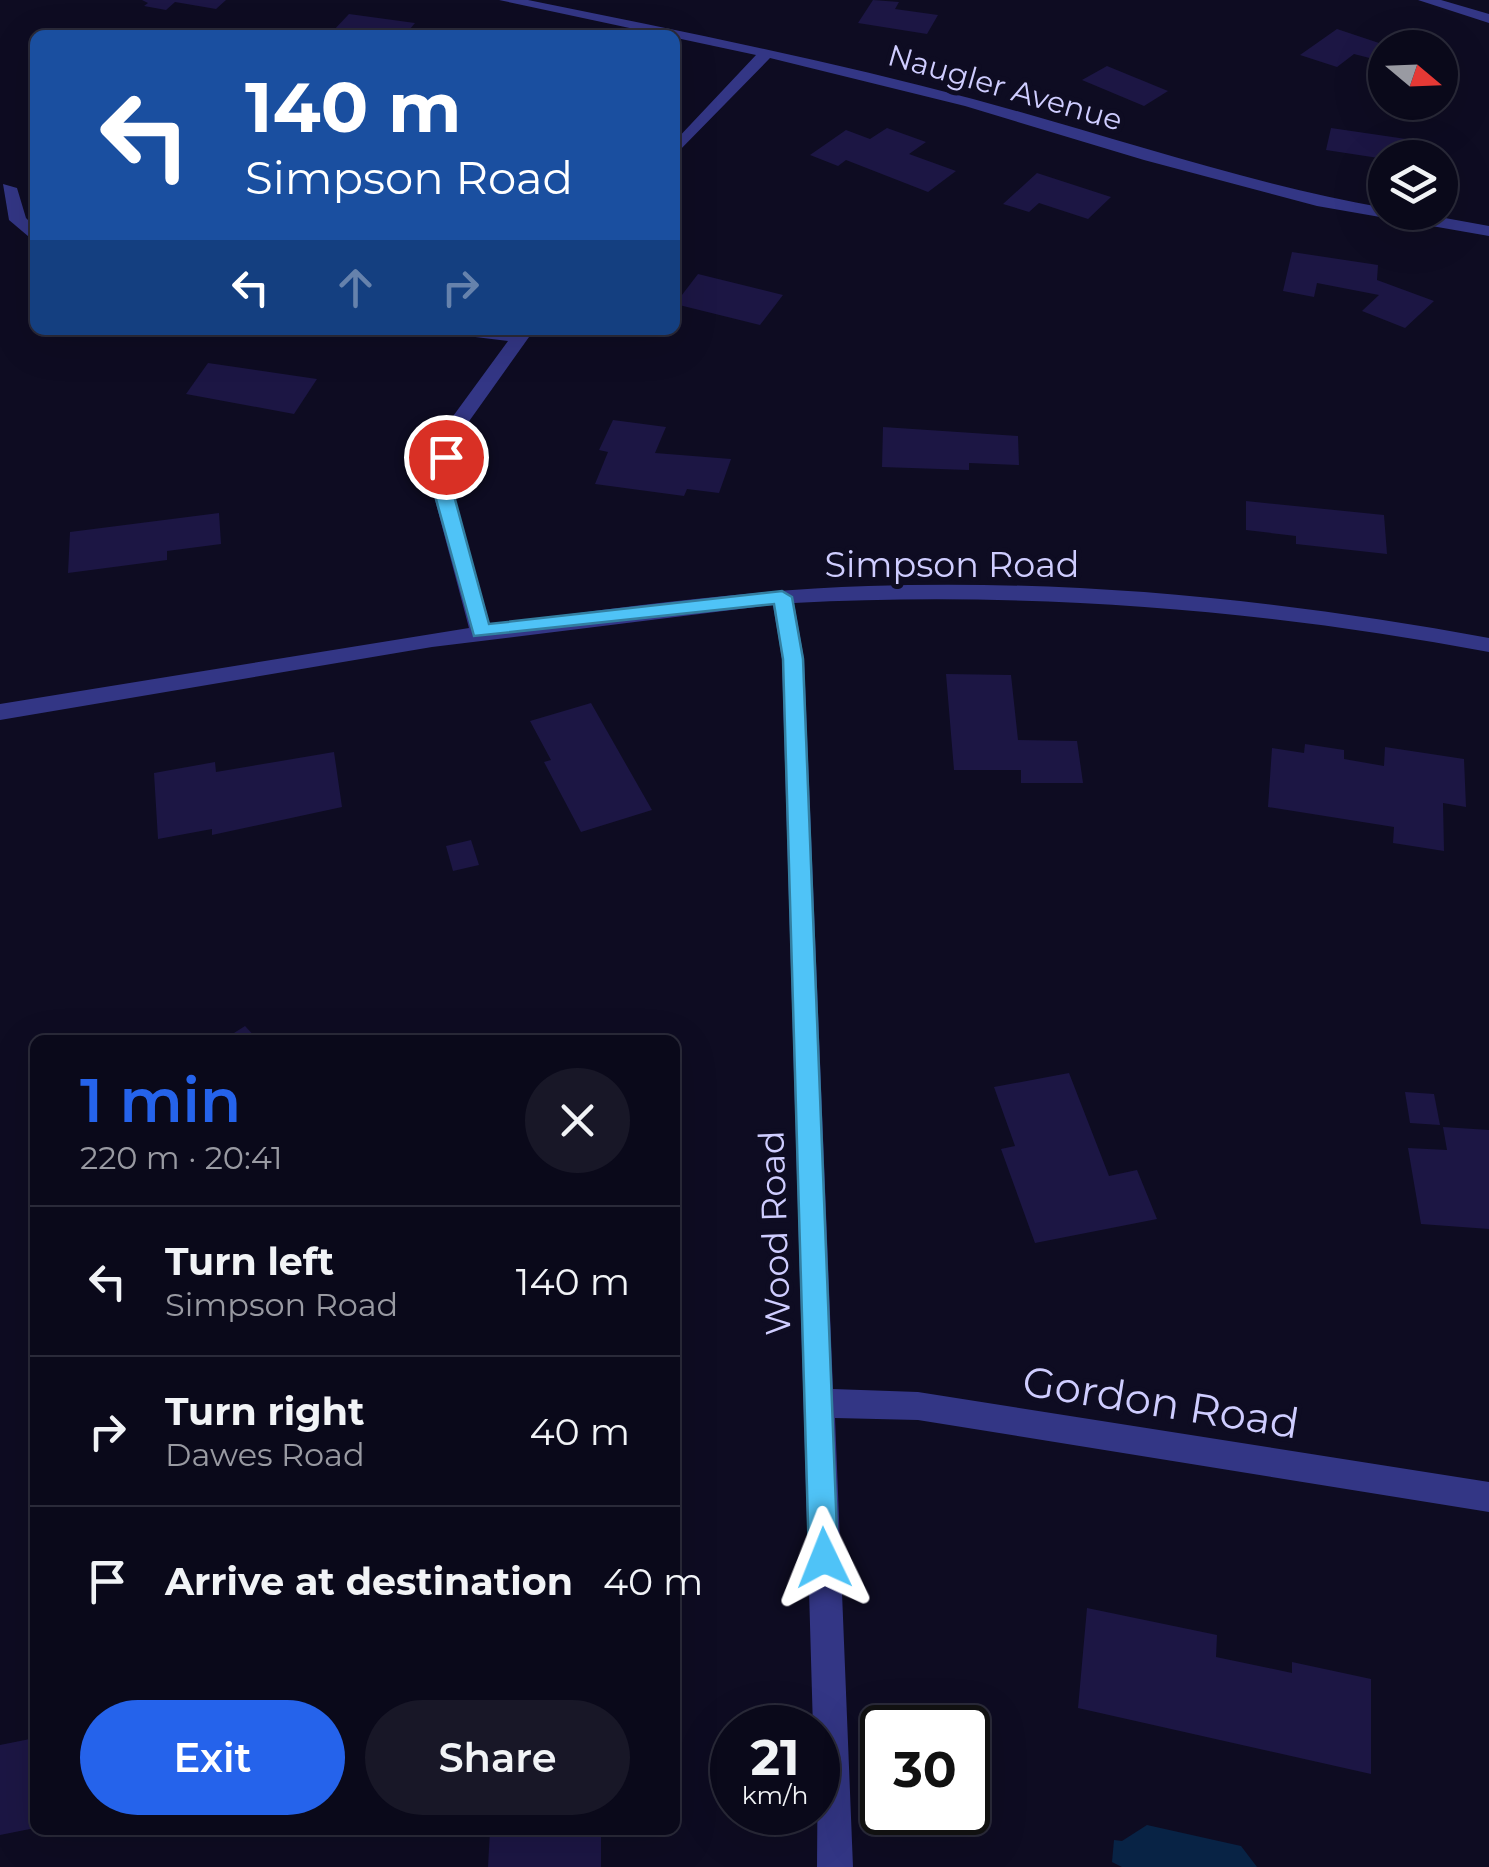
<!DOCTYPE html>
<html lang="en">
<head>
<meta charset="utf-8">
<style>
	:root { --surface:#0a091a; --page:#181727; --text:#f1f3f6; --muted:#999aa2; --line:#2a2a39; --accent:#2563eb }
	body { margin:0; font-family:Montserrat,sans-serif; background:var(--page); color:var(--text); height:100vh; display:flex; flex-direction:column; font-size:38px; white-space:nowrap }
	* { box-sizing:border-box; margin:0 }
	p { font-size:32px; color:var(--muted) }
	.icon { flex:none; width:55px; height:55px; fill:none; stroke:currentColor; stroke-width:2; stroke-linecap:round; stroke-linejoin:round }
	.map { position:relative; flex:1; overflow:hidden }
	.side { position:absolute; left:30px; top:1035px; width:650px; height:800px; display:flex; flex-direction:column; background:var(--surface); border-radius:15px; box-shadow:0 10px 40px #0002,0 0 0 2px var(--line) }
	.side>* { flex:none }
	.hud { position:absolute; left:30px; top:30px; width:650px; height:305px; border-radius:15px; box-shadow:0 10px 40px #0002,0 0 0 2px var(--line); background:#1a4fa0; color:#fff; overflow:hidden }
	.needle { width:65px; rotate:109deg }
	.buttons { position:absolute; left:1368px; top:30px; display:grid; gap:20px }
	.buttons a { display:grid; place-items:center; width:90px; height:90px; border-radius:50%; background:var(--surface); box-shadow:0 10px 40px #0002,0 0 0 2px var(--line); font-size:50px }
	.speed { position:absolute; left:710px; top:1705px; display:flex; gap:20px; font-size:50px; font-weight:700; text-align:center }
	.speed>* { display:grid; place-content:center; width:130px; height:130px; border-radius:50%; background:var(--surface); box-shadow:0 10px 40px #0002,0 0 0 2px var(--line); line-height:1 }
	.speed small { font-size:25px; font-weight:400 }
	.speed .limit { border:5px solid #111; border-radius:15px; background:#fff; color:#111 }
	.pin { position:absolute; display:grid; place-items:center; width:85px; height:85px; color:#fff; margin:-42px; border:5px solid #fff; border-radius:50%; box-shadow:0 2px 10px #0007 }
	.me { position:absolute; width:110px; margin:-55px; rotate:358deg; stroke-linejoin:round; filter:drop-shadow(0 0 8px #0008) }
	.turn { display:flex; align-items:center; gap:35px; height:210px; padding:0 50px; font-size:45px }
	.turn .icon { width:130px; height:130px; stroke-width:2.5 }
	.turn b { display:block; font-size:70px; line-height:85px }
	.lanes { display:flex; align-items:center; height:95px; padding:0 50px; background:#0003; justify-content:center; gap:50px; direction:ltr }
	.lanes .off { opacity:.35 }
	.round { display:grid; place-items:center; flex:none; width:105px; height:105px; border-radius:52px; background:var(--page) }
	.headline { display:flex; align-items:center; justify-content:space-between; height:170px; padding:0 50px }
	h1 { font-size:60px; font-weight:600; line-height:75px; color:var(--accent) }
	.action { display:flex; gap:20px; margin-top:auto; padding:20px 50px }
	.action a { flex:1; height:115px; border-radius:60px; background:var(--accent); color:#fff; font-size:40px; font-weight:600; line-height:115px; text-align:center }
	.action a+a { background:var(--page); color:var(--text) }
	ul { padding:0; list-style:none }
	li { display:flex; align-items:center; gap:30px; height:150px; padding:0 50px; border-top:2px solid var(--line) }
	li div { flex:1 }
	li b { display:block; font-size:38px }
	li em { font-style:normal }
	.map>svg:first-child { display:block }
</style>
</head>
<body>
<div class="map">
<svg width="1489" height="1867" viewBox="0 0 1489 1867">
	<rect width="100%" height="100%" fill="#0e0c22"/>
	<polygon fill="#082345" points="1147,1825 1241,1846 1257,1867 1122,1867 1112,1862 1114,1840 1122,1841"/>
	<g fill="#1c1644">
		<polygon points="142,0 226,0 216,9 175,2 166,10 144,6 148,3"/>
		<polygon points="873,0 899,2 895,9 938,15 927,34 858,23"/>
		<polygon points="349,14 415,23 405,35 333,31"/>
		<polygon points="1337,29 1385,45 1385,62 1354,54 1337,67 1300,55"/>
		<polygon points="1107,66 1168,91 1144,106 1082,80"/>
		<polygon points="887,128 926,142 909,154 956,171 928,192 846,160 838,166 810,155 846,130 870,139"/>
		<polygon points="1331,128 1413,140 1410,158 1385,159 1326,150"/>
		<polygon points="1037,173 1111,197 1088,219 1039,203 1029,212 1003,204"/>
		<polygon points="1292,252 1378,265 1377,280 1434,301 1405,328 1362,311 1379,295 1317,283 1314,297 1283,291"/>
		<polygon points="698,274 783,295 760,325 675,304"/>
		<polygon points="208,363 317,379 294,414 186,394"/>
		<polygon points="613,420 666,427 655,453 731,459 719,493 687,489 684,496 595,484 608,452 599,450"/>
		<polygon points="883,427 1018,436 1019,465 969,463 969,470 882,467"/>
		<polygon points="1246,501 1384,515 1387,554 1296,544 1296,536 1246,530"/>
		<polygon points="219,513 221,544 167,551 167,560 68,573 70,532"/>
		<polygon points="946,674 1011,675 1018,740 1077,741 1083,783 1021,783 1021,770 954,770"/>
		<polygon points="591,703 652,810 581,832 544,762 551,760 530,721"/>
		<polygon points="1305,744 1344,750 1344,759 1384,766 1385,747 1464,759 1466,807 1443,803 1444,851 1393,843 1394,827 1268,807 1272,748 1304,753"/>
		<polygon points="334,752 342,807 212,835 212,829 158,839 154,773 215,762 216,772"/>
		<polygon points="471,840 479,865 453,871 446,846"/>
		<polygon points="245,1026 258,1040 223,1040"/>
		<polygon points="1069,1073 1109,1176 1137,1170 1157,1219 1035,1243 1001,1149 1015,1146 994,1087"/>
		<polygon points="1405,1092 1434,1094 1440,1125 1410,1123"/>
		<polygon points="1443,1127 1489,1130 1489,1229 1421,1224 1408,1148 1447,1150"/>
		<polygon points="1087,1608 1217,1635 1216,1657 1292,1673 1292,1662 1371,1679 1371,1774 1078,1708"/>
		<polygon points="35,1738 35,1828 0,1835 0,1745"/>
		<polygon points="490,1830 618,1830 618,1835 601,1836 601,1867 488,1867"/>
	</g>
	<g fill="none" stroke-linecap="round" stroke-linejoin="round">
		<g fill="#333685" fill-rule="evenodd">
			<path d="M499 0H528C677 30 826 60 973 99 1111 136 1244 183 1385 208V212H1412L1489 226V236L1317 206 1144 160 965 106 770 58 675 155V141L756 55Z"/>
			<polygon points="1418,0 1441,0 1489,14 1489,23"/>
			<polygon points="3,184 17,188 26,218 35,227 35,242 9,220"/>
			<path d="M450 330H534L460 434 450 481 490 625C615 608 742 590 868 586 1077 579 1284 600 1489 638V652C1259 609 1028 591 794 603L804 659 833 1389 918 1392 1489 1482V1512L918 1420 835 1418 853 1867H817L818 1728H813L782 659 773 605 432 647 0 720V704L469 628 430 481 440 434 508 341 459 335Z"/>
		</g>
	</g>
	<polygon fill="#4fc3f7" stroke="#337fa1" stroke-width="2.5" points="446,452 454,457 450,481 489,624 782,591 792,597 803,659 838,1558 834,1568 824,1572 813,1568 809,1558 783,659 774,604 474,636 431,481 437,457"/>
	<g text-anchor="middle" stroke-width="10" stroke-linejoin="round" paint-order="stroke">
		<g font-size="30" fill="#cfcdff" stroke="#0e0c22">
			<text transform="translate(1005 88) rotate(16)" y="10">Naugler Avenue</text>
		</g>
		<g font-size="35" fill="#cfcdff" stroke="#0e0c22">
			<text x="952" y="577">Simpson Road</text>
			<text transform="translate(775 1233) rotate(-92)" y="12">Wood Road</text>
		</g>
		<g font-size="42" fill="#cfcdff" stroke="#0e0c22">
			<text transform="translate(1161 1402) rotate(9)" y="15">Gordon Road</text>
		</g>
	</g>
</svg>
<div class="buttons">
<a><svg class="needle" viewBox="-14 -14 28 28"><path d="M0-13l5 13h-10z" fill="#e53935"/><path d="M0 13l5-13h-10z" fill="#999aa2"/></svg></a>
<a><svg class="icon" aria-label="layers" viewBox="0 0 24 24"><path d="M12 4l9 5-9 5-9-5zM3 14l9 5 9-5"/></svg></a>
</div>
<div class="speed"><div>21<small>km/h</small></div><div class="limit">30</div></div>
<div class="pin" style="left:446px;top:457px;background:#d93025"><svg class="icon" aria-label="arrive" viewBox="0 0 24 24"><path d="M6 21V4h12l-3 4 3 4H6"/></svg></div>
<svg class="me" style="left:824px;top:1558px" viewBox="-20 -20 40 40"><path d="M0-17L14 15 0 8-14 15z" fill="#4fc3f7" stroke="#fff" stroke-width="4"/></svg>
<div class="hud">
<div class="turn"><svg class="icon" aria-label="left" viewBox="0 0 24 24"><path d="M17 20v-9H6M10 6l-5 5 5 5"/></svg><div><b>140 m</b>Simpson Road</div></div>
<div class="lanes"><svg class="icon" aria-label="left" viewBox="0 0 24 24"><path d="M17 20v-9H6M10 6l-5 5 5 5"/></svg><svg class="icon off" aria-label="ahead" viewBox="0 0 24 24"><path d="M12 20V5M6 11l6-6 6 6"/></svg><svg class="icon off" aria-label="right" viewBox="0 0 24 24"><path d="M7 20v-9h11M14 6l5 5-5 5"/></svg></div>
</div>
<section class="side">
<div class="headline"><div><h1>1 min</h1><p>220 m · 20:41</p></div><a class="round"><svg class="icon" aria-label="close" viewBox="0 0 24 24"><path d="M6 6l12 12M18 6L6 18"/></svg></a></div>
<ul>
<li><svg class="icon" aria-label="left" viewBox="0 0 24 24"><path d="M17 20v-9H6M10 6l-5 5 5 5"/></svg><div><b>Turn left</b><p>Simpson Road</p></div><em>140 m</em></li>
<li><svg class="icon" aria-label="right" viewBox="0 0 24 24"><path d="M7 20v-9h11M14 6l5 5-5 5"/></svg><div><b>Turn right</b><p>Dawes Road</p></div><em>40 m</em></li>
<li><svg class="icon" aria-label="arrive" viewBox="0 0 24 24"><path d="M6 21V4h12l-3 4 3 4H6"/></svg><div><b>Arrive at destination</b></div><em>40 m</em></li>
</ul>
<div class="action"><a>Exit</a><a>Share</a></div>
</section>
</div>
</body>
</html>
